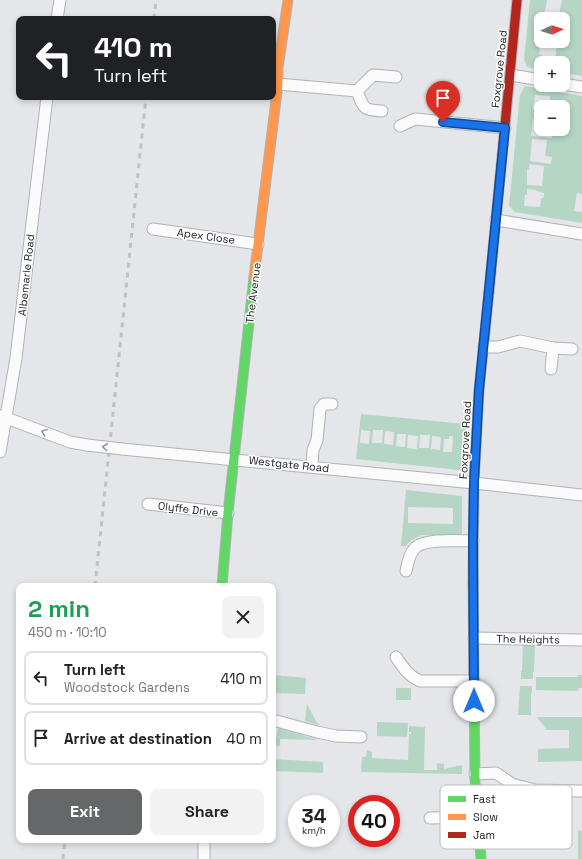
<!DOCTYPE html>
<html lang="en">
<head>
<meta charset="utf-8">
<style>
	:root { --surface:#fff; --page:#f2f2f2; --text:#222; --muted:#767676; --line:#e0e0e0; --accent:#656769 }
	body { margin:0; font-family:"Space Grotesk",sans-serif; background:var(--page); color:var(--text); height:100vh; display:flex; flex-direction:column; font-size:15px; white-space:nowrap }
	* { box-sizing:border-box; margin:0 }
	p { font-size:13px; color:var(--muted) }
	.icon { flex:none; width:22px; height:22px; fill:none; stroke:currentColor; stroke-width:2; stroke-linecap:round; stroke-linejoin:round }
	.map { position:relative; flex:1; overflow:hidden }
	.sheet { position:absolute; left:16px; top:583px; width:260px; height:260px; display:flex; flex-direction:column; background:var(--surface); border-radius:8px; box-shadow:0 2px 6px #0003 }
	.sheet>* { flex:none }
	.hud { position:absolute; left:16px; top:16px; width:260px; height:84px; border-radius:8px; box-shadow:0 2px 6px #0003; background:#202124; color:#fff; overflow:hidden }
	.needle { width:26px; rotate:87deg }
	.buttons { position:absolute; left:534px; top:12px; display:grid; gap:8px }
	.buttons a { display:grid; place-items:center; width:36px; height:36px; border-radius:8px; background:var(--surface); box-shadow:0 2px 6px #0003; font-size:20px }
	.speed { position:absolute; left:288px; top:795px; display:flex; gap:8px; font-size:20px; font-weight:700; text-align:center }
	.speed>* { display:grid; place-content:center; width:52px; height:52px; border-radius:50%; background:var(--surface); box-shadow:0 2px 6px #0003; line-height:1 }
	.speed small { font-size:10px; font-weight:400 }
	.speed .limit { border:6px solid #d22; background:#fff; color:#111 }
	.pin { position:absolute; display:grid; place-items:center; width:34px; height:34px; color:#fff; margin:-41px -17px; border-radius:50% 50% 50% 0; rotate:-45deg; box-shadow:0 0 4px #0007 }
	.pin .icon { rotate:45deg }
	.me { position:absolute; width:44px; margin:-22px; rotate:0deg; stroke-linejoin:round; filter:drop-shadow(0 0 3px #0008) }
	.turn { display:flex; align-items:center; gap:14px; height:84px; padding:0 12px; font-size:18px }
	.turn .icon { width:52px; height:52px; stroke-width:2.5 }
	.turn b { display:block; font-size:28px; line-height:34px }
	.round { display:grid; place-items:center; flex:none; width:42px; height:42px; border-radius:8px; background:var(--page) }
	.summary { display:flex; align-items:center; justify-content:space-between; height:68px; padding:0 12px }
	h1 { font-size:24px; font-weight:700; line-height:30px; color:#1e9e55 }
	.button { display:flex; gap:8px; margin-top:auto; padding:8px 12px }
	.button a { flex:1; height:46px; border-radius:8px; background:var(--accent); color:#fff; font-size:16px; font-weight:700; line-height:46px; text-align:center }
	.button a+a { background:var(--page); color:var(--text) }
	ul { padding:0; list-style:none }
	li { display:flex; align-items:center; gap:12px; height:54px; margin:0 8px 6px; padding:0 4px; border:2px solid var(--line); border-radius:8px }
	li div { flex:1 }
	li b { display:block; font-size:15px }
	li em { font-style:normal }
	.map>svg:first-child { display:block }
</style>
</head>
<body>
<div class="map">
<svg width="582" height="859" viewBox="0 0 582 859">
	<rect width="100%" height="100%" fill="#e4e6e9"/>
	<g fill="#b5d5c5" fill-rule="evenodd">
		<path d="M530 0H547L544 16 558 19 562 0H582V76L563 73V63H541V69L527 67 524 59ZM541 19H563V41H541V35H539L540 30 541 29ZM541 44 557 47V49H556V55L554 57 553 62 541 60 542 55 539 54Z"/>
		<path d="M525 86 582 96V194L577 193 574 211 582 212V223L515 212 509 206 520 95ZM535 95 550 96 549 107H563V129H548L547 133 552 134V138L531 136 533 118 541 119V111L533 109ZM532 139 547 140 545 156 552 157 551 164 530 161ZM529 164 544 166 542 186 527 185V169H529ZM527 189 536 190 537 191 544 193V197L541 199 540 207 524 206 525 195H527Z"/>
		<path d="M361 414 466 424 463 466 462 469 459 470 356 459ZM361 430 370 431 369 444 360 443ZM373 430H383L382 443H372ZM385 431 394 432 393 445 384 444ZM397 434H406L405 447 396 446ZM408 435 418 436 417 449 407 448ZM420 435H430L429 448H419ZM432 436 441 437 440 450 431 449ZM449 436H453L452 452H443L444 439H449Z"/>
		<path d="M406 490 462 496V534L459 535H421L412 540 405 546H401ZM408 507 453 508V524L408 523Z"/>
		<polygon points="523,643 535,643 534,672 533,672 533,679 521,679 521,671 522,671"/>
		<polygon points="273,675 306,678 305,694 276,693 276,688 273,688"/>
		<polygon points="578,675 582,675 582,688 579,688 578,691 536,690 536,677 578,677"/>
		<polygon points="520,686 532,686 532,693 531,693 531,715 518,715"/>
		<rect x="396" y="688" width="15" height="12"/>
		<polygon points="307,704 317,723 319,723 319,725 305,721"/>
		<polygon points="537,717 582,717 582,761 538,762 538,749 569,748 569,730 547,730"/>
		<polygon points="377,722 408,723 407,737 377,736"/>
		<polygon points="409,726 425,727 424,770 437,770 437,763 444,764 444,769 462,765 462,774 361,772 362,757 366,757 367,750 372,752 372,758 408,760 409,734 411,734 411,732 409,732"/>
		<polygon points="278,728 318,740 280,739 280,746 274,746 273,759 323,762 323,773 273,771 273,734 279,738 277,735"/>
		<polygon points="578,830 582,831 582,859 578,859"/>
	</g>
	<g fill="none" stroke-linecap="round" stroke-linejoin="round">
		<defs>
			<g id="street">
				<polyline points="57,19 60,0"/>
				<polyline points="511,75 541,80"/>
				<polyline points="278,84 357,91"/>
				<polyline points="563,84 582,87"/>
				<polyline points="357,91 373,75 396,77"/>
				<path d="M357 91C364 109 363 110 382 111"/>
				<polyline points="400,126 415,119 505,128"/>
				<polyline points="496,220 582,234"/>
				<polyline points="153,229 258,244"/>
				<polyline points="484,347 498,347 520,341 553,348 572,349"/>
				<polyline points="551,369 553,348"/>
				<polyline points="1,416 70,442 87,445"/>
				<polyline points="122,449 474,483 582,495"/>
				<polyline points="0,452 16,358 47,97"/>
				<polyline points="312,466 313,450 317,440 320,409 324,404 332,404"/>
				<polyline points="148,504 228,513"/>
				<path d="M406 571C408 563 409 554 415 548 424 538 460 541 473 541"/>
				<polyline points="474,638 582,640"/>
				<path d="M396 657C403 667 408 676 420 681H474"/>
				<polyline points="273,720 317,732 336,736 361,737"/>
				<polyline points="475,774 496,773 512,784 535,790 582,791"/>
				<polyline points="430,818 478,817"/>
				<polyline points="204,840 204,859"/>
			</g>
			<g id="fast">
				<polyline points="473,584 475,780 481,859"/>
				<polyline points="222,586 228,513 254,277"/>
			</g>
			<g id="slow">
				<polyline points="254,277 278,84 278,68 288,0"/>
				<polyline points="473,584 474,483 479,390 489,292"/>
			</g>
			<polyline id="jam" points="489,292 517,0"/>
		</defs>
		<use href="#street" stroke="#b0b2b5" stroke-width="13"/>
		<use href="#fast" stroke="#b0b2b5" stroke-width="11"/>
		<use href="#slow" stroke="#b0b2b5" stroke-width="11"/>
		<use href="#jam" stroke="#b0b2b5" stroke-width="11"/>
		<use href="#street" stroke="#fbfbfc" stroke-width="11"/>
		<use href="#fast" stroke="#63d668" stroke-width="9"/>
		<use href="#slow" stroke="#ff974d" stroke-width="9"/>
		<use href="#jam" stroke="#b3261e" stroke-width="9"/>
		<g stroke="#c0c1c1" stroke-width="3" stroke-dasharray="5 5" stroke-linecap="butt">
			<polyline points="154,19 156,0"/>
			<polyline points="95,586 146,97"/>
			<polyline points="63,859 65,840"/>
		</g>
		<defs>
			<polyline id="street-bridge" points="87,445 122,449"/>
		</defs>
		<use href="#street-bridge" stroke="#b0b2b5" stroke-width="13" stroke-linecap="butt"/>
		<use href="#street-bridge" stroke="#fbfbfc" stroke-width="11"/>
	</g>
	<defs><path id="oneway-chevron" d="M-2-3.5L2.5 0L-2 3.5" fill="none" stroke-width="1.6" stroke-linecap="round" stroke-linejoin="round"/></defs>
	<g stroke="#98999b">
		<use href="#oneway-chevron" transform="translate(44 432) rotate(-160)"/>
		<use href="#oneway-chevron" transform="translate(105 447) rotate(-174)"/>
	</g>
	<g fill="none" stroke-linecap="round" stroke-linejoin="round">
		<defs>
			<polyline id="route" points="443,122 505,128 479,390 474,482 473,540 474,701"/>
		</defs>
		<use href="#route" stroke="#114b97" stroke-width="10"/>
		<use href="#route" stroke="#1a73e8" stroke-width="7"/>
	</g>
	<g text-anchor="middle" stroke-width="3" stroke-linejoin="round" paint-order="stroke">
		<g font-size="11" fill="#202224" stroke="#fff">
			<text transform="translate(499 69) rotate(-84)" y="4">Foxgrove Road</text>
			<text transform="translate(206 236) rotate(8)" y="4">Apex Close</text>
			<text transform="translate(26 275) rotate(-84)" y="4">Albemarle Road</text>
			<text transform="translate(253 293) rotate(-83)" y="4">The Avenue</text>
			<text transform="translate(465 440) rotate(-87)" y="4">Foxgrove Road</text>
			<text transform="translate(289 464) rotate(6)" y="4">Westgate Road</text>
			<text transform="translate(188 509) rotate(7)" y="4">Olyffe Drive</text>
			<text transform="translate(528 639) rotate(1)" y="4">The Heights</text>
		</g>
	</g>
	<rect x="440" y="785" width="132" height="64" rx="6" fill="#fff" stroke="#bcbdbd" stroke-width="1"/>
	<rect x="448" y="796" width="18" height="6" fill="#63d668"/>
	<rect x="448" y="814" width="18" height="6" fill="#ff974d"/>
	<rect x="448" y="832" width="18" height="6" fill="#b3261e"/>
	<g font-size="11" fill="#202224">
		<text x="473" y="803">Fast</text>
		<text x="473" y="821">Slow</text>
		<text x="473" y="839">Jam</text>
	</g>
</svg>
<div class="buttons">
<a><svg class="needle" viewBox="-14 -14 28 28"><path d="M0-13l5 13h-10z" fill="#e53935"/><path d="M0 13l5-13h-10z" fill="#767676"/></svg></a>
<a>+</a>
<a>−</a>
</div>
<div class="speed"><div>34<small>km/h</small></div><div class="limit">40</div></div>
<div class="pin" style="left:443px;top:122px;background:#d93025"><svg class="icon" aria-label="arrive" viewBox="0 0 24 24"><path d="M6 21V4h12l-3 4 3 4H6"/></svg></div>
<svg class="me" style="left:474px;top:701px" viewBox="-20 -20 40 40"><circle r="19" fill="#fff"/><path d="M0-13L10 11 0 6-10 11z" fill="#1a73e8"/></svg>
<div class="hud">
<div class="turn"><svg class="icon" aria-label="left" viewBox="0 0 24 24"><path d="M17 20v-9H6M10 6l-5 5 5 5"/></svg><div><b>410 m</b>Turn left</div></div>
</div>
<section class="sheet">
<div class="summary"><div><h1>2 min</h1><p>450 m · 10:10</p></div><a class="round"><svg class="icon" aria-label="close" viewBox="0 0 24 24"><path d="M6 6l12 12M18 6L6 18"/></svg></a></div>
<ul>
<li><svg class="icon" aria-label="left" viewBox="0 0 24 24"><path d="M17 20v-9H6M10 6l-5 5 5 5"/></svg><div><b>Turn left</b><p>Woodstock Gardens</p></div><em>410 m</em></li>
<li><svg class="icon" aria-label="arrive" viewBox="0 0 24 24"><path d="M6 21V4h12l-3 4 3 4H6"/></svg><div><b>Arrive at destination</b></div><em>40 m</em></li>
</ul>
<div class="button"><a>Exit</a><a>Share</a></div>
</section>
</div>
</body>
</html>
